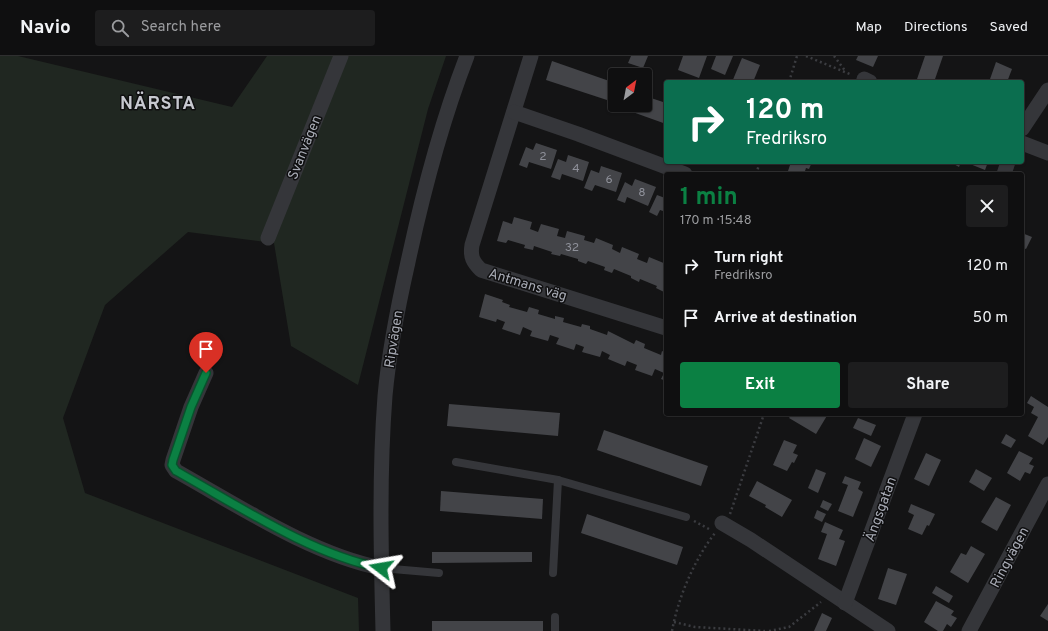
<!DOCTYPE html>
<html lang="en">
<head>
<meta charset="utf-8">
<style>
	:root { --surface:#0f0f10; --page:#1d1d1e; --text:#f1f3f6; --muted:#9b9c9f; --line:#2f2f30; --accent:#0b8043 }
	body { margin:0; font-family:Overpass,sans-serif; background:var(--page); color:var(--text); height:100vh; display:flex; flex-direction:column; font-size:15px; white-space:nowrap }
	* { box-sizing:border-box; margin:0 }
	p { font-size:13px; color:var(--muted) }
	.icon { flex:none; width:22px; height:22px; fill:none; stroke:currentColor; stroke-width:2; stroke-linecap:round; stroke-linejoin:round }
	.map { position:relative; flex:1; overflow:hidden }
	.drawer { position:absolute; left:664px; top:116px; width:360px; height:244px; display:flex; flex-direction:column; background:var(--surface); border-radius:4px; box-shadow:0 1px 3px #0004,0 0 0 1px var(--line) }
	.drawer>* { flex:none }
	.guide { position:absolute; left:664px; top:24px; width:360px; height:84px; border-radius:4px; box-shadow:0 1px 3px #0004,0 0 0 1px var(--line); background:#0b6e4f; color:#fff; overflow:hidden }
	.needle { width:26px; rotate:32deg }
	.controls { position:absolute; left:608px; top:12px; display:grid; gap:8px }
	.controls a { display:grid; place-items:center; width:44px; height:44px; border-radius:4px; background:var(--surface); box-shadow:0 1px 3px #0004,0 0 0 1px var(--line); font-size:20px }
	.pin { position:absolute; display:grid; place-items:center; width:34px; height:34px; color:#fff; margin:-41px -17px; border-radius:50% 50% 50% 0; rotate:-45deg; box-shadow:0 0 4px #0007 }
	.pin .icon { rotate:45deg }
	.me { position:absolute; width:44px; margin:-22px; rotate:284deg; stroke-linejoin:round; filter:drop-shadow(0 0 3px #0008) }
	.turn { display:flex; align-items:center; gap:14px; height:84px; padding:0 16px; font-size:18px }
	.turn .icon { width:52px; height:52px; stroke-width:2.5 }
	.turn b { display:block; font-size:28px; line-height:34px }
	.round { display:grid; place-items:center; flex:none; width:42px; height:42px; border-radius:4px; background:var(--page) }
	.headline { display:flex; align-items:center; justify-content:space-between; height:68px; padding:0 16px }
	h1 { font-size:24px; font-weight:700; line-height:30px; color:var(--accent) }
	.button { display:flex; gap:8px; margin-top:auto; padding:8px 16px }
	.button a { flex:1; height:46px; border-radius:4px; background:var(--accent); color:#fff; font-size:16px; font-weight:700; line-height:46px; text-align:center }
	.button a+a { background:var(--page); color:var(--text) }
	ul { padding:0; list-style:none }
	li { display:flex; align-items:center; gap:12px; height:52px; padding:0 16px }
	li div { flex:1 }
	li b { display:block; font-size:15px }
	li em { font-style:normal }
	header { display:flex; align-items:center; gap:24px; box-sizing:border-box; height:56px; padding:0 20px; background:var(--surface); border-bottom:1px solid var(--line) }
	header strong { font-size:19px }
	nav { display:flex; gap:22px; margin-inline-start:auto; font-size:14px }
	.search { width:280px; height:36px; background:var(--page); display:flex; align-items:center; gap:10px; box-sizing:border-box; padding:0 14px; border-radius:4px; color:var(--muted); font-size:15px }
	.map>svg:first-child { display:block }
</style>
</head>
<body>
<header>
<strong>Navio</strong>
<div class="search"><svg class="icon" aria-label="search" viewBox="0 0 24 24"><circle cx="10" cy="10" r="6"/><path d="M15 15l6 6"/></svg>Search here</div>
<nav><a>Map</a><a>Directions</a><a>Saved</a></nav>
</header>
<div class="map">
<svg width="1048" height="575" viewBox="0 0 1048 575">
	<rect width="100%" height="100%" fill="#141415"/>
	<polygon fill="#202721" points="0,0 18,0 232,51 267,0 446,0 428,53 358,329 291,290 274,187 188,176 105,249 63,362 85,437 358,542 359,575 0,575"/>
	<g fill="#434448">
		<polygon points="631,0 648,0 643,12 628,7"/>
		<polygon points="683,0 707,0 699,22 678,14"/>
		<polygon points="716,0 733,0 725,19 711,13"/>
		<polygon points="858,0 878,0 873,11 856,4"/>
		<polygon points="925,0 943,0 934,26 916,26"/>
		<polygon points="742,2 760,9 753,26 732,26"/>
		<polygon points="552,5 615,27 613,46 546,24"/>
		<polygon points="996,6 1012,13 1007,26 989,26"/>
		<polygon points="645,40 666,47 666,68 627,54 629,49 645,49"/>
		<polygon points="536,87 557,94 551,113 529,106 527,112 519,109 526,91 533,94"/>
		<polygon points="568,99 589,106 583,125 562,118 560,124 551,121 558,103 566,106"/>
		<polygon points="791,106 812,106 809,113 806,112 804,118 787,118"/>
		<polygon points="950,106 961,106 959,111"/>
		<polygon points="965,106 988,106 985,114"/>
		<polygon points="601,110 622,117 616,136 595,129 592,135 584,132 591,114 599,117"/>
		<polygon points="635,123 656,131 648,150 627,141 625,147 617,144 625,126 632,130"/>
		<polygon points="657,139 665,142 666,139 666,156 660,154 657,160 649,156"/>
		<polygon points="514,161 532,166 530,173 538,176 541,168 559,173 557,180 565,182 567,175 585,180 584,184 594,187 596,182 613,189 612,193 620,197 622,191 639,198 637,203 647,207 649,201 666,208 664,213 666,213 666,232 664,236 656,232 657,230 640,223 639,226 631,222 631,220 614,213 612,217 604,214 605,211 588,205 586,208 578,205 578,203 561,198 560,200 551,198 552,196 534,190 533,194 524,192 525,189 508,184 506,187 497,185 503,165 512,168"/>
		<polygon points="1022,177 1032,181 1026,193 1023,192 1022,195"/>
		<polygon points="485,238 503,244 502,246 510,249 509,251 527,256 529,251 539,254 538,258 555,263 555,260 564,262 563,266 581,271 582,268 590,270 590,273 607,279 608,275 634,288 636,284 645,288 644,292 661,299 662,295 666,297 666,325 661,323 664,317 655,313 652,320 635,314 637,309 627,305 625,310 608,303 610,299 602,295 600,301 582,296 584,291 576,288 574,294 556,288 559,282 550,279 548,285 530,280 532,275 523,271 520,279 502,273 505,266 497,263 496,266 479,261"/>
		<polygon points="1031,340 1048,351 1048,381 1043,389 1028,380 1038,361 1031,357 1034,351 1027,347"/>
		<polygon points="449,348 560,357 558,380 447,370"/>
		<polygon points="792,358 828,358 816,378 789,362"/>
		<polygon points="858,362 876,369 871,380 853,372"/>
		<polygon points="604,374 708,410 701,430 597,394"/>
		<polygon points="1006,378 1016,384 1011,392 1001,387"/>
		<polygon points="864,382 881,390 871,411 855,403"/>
		<polygon points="784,384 797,389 793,397 798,399 794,407 792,406 787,415 773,409"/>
		<polygon points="1019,395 1033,402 1029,408 1034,410 1030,418 1025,416 1020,425 1007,417"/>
		<polygon points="926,397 941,404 929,430 914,423"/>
		<polygon points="816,413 826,417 818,437 808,432"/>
		<polygon points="976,413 992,422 984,435 969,426"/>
		<polygon points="845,420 861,426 858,433 863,436 853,461 838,455 848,429 842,427"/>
		<polygon points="757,425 792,444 782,461 765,451 766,449 749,440"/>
		<polygon points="441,435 543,443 542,463 440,455"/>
		<polygon points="996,441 1011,449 997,475 981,466"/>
		<polygon points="823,444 832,448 828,455 820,451"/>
		<polygon points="911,448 935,458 929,470 927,469 922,479 908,473 914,459 908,456"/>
		<polygon points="817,454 826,458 822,466 814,462"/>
		<polygon points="587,458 683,491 677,509 581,477"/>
		<polygon points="825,466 843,474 839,483 845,485 836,510 818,503 827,478 821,476"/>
		<polygon points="971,490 985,498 968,527 950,516 961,497 966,499"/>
		<polygon points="432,496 532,496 532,506 432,507"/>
		<polygon points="888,512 907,518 896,549 878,543"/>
		<polygon points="936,530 953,540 949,547 932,537"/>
		<polygon points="936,545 954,555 951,559 957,562 951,571 947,568 943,575 938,575 924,566"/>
		<polygon points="1048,548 1048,565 1040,560"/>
		<polygon points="822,557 832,562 826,575 814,575"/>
		<rect x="432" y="565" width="111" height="10"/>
	</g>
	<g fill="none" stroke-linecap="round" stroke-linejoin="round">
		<g stroke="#3b3c40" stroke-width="2.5" stroke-dasharray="2 3" stroke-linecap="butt">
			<polyline points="806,0 852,19"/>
			<polyline points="834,0 846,16"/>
			<polyline points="789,26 797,0"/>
			<polyline points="756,118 760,106"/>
			<polyline points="730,458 764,358"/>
			<polyline points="694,465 709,473"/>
			<polyline points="674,566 695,571 765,575"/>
			<path d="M672 575C678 542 694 504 715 477"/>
			<polyline points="769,575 789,571 821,546"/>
		</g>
		<g stroke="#35363a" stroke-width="8">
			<polyline points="456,406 558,424"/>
			<polyline points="381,512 439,517"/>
			<polyline points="553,517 558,424 686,461"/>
			<polyline points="555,561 555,575"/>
		</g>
		<g stroke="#35363a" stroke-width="15">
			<path d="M531 0 472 189C470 201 473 206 481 214L666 272"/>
			<polyline points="864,23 870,26"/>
			<polyline points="514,56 578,78 685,118"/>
			<polyline points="1022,73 1048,34"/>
			<polyline points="1022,87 1048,97"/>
			<polyline points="1004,118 1008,106"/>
			<polyline points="268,182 341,0"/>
			<path d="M206 317 191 351 173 404 172 409 176 415C239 450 311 498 381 512"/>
			<polyline points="722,467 751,484 888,575"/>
			<polyline points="845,547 915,358"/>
			<path d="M383 575C381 497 379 418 385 340 389 295 398 250 408 206 423 136 441 67 467 0"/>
			<polyline points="969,575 1048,428"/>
		</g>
	</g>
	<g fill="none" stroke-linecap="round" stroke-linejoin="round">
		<defs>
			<path id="route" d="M206 317 191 351 173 404 172 409 176 415C239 450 310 498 381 512"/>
		</defs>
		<use href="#route" stroke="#07532c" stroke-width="10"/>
		<use href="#route" stroke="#0b8043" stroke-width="7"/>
	</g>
	<g text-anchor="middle" stroke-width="3" stroke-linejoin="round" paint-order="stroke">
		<g font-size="12" fill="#8e9099">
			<text x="543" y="104">2</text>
			<text x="576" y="116">4</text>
			<text x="609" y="127">6</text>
			<text x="642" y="140">8</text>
			<text x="572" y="195">32</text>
		</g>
		<g font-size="14" fill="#a7aab4" stroke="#0f0f10">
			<text transform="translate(304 91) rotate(-68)" y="5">Svanvägen</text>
			<text transform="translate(528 228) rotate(17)" y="5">Antmans väg</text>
			<text transform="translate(393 283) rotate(-81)" y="5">Ripvägen</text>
			<text transform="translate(880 453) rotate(-70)" y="5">Ängsgatan</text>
			<text transform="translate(1009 501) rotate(-62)" y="5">Ringvägen</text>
		</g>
		<g font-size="18" font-weight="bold" letter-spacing="1" fill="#c7c9d0" stroke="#0f0f10">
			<text x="158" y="53">NÄRSTA</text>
		</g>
	</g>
</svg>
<div class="controls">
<a><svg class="needle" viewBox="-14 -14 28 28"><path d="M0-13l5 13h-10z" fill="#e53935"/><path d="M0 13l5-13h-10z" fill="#9b9c9f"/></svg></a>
</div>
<div class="pin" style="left:206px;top:317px;background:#d93025"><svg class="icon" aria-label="arrive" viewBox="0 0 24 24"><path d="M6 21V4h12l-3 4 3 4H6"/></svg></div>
<svg class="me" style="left:381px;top:512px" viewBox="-20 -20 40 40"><path d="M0-17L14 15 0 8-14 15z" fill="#0b8043" stroke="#fff" stroke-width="4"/></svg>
<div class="guide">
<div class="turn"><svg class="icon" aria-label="right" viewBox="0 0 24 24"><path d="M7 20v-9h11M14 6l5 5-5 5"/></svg><div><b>120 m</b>Fredriksro</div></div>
</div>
<section class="drawer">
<div class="headline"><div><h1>1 min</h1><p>170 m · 15:48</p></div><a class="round"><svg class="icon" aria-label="close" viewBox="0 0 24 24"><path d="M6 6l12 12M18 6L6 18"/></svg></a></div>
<ul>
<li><svg class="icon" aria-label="right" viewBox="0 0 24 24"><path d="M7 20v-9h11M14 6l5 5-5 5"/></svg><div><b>Turn right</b><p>Fredriksro</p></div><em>120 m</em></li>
<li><svg class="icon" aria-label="arrive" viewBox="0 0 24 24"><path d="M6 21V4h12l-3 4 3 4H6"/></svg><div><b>Arrive at destination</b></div><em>50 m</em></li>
</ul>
<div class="button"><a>Exit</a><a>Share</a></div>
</section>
</div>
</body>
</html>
